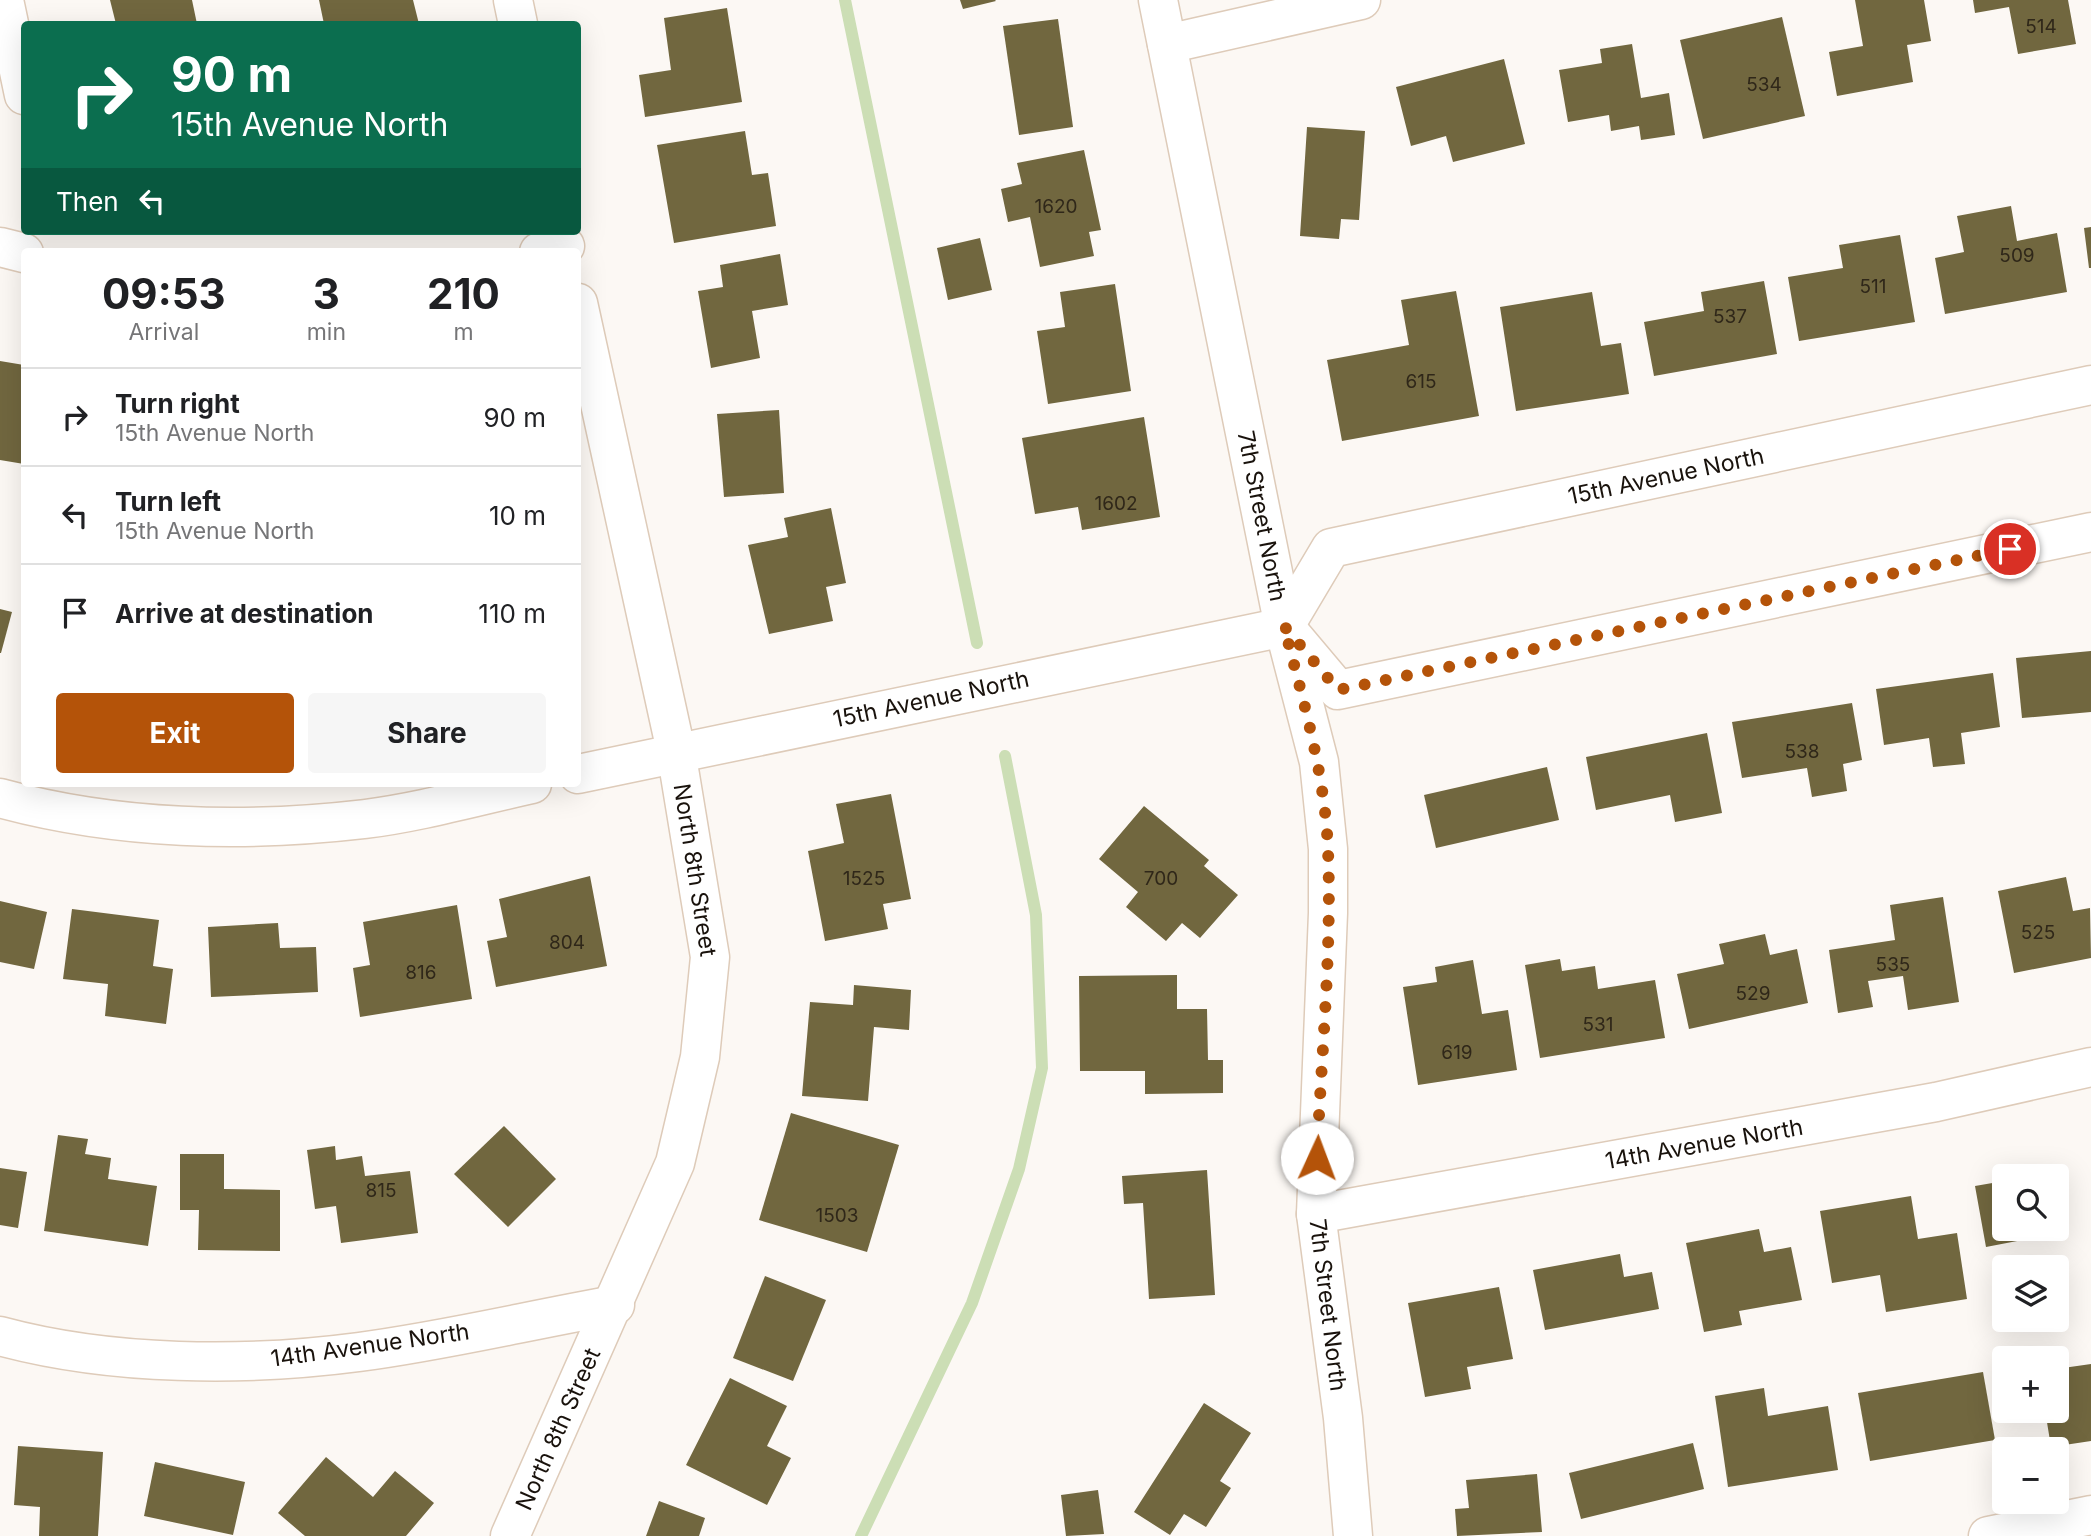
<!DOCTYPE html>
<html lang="en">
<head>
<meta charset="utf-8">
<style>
	:root { --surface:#fff; --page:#f6f6f6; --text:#202124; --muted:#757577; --line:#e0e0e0; --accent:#b45309 }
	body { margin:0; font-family:Inter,sans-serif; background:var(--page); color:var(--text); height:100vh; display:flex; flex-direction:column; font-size:26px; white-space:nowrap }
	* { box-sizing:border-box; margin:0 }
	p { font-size:23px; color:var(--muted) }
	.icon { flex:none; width:38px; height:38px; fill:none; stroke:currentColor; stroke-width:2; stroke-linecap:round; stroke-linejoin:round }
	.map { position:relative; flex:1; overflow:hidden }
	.drawer { position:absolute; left:21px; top:248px; width:560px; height:539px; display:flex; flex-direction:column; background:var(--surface); border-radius:7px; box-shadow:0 7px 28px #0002 }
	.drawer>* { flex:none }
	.hud { position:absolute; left:21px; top:21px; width:560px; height:214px; border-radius:7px; box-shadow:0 7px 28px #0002; background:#0b6e4f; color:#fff; overflow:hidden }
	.buttons { position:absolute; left:1992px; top:1164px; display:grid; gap:14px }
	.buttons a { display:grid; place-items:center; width:77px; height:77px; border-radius:7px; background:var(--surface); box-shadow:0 7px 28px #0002; font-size:35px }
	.pin { position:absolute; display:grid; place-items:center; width:60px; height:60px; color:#fff; margin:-30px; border:4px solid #fff; border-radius:50%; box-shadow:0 2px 7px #0007 }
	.me { position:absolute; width:77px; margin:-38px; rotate:2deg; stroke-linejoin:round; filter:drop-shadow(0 0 5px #0008) }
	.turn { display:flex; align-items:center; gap:24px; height:147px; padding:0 35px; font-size:32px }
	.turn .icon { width:91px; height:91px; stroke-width:2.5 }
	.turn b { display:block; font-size:49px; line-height:60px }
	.then { display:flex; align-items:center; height:66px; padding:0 35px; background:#0003; gap:14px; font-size:26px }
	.eta { display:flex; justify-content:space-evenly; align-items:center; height:119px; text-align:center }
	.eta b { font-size:42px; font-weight:700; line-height:49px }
	.button { display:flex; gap:14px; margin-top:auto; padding:14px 35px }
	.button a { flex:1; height:80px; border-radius:7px; background:var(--accent); color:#fff; font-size:28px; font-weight:700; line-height:80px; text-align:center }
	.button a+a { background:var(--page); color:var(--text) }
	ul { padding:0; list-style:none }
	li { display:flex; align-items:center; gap:21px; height:98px; padding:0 35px; border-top:2px solid var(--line) }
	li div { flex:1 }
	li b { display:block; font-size:26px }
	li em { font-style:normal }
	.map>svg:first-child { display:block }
</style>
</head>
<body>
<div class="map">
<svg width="2091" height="1536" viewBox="0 0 2091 1536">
	<rect width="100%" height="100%" fill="#fcf8f4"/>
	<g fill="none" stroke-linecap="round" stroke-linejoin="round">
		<g stroke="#ccdeb5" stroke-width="12">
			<polyline points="845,0 977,643"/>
			<polyline points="861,1536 972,1303 1019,1169 1042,1068 1036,915 1005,756"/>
		</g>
	</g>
	<g fill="#71673f">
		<polygon points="110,0 192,0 197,24 116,24"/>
		<polygon points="319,0 413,0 419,24 324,24"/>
		<polygon points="960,0 995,0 996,1 963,9"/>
		<polygon points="1855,0 1924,0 1931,41 1907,45 1913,82 1837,96 1829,52 1863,46"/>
		<polygon points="1973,0 2068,0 2076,44 2018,54 2009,7 1975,13"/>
		<polygon points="727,8 742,102 645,117 639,75 671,70 664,18"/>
		<polygon points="1782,17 1805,116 1703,139 1680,40"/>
		<polygon points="1058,19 1073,127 1019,135 1003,26"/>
		<polygon points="1632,44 1641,98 1669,93 1675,135 1641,140 1639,126 1611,131 1609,115 1568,122 1559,70 1602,63 1600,49"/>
		<polygon points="1504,59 1525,144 1453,162 1446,136 1411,146 1396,87"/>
		<polygon points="1307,127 1365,131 1359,220 1341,219 1339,239 1300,236"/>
		<polygon points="745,131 752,175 768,173 776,226 674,243 657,145"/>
		<polygon points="1084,150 1101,230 1089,232 1094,256 1040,267 1030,217 1008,222 1001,189 1022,184 1017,163"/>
		<polygon points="2011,206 2017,241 2057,233 2067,292 1945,314 1935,258 1964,252 1957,216"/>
		<polygon points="2091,227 2091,268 2089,268 2084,228"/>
		<polygon points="1900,235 1915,322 1799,341 1788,277 1843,268 1839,245"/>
		<polygon points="980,238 992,290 948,300 937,248"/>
		<polygon points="780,254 788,305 752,311 760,358 711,368 698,291 723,287 720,265"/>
		<polygon points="1764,281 1777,354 1654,376 1644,322 1704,311 1701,292"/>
		<polygon points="1115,284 1131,391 1048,404 1037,331 1065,327 1060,292"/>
		<polygon points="1456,291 1479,416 1342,441 1327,360 1409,345 1401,300"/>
		<polygon points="1592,292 1601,346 1621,343 1629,394 1516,411 1500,307"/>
		<polygon points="0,361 24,365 24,464 0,460"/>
		<polygon points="779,410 784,493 724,497 717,414"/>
		<polygon points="1144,417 1160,517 1082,530 1078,507 1035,514 1022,438"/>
		<polygon points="831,508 846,583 826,587 833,621 769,634 748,545 788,537 784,518"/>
		<polygon points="0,609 12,612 1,653 0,653"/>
		<polygon points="2091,651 2091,712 2022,718 2016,658"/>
		<polygon points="1993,673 2000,727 1961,733 1965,764 1933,767 1929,738 1884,745 1876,689"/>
		<polygon points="1852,703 1862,760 1843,764 1847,791 1812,797 1807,768 1742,778 1732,722"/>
		<polygon points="1707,733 1722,813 1675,822 1670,795 1596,810 1586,757"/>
		<polygon points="1547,767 1559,820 1436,848 1424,795"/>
		<polygon points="891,794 911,899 883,904 888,929 825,941 808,851 844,843 836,804"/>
		<polygon points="1144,806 1209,860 1204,866 1238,895 1200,938 1182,923 1166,941 1126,907 1138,892 1099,859"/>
		<polygon points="590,876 607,966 496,987 487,941 507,937 499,899"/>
		<polygon points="2066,877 2073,911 2090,908 2091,958 2014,973 1998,891"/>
		<polygon points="1943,897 1959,1002 1908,1010 1903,976 1868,981 1873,1007 1838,1013 1829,950 1895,940 1890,905"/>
		<polygon points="0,901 47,912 34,969 0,962"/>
		<polygon points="457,905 472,999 360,1017 353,968 370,965 363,922"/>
		<polygon points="72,909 159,920 153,966 173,969 166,1024 105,1016 108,984 63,979"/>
		<polygon points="278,923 280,948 316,947 318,992 211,997 208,927"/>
		<polygon points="1765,934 1770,955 1797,949 1808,1003 1689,1029 1677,974 1724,964 1719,944"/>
		<polygon points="1560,959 1562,971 1595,966 1598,989 1655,980 1665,1038 1540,1058 1525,965"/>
		<polygon points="1473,960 1482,1014 1508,1010 1517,1070 1418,1085 1403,987 1437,982 1435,967"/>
		<polygon points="1177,975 1177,1009 1207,1009 1208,1060 1223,1060 1223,1093 1145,1094 1145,1071 1080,1071 1079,976"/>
		<polygon points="854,985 911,990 909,1030 874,1027 868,1101 802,1096 810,1002 853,1005"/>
		<polygon points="791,1113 899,1145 867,1252 759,1220"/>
		<polygon points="504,1126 556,1179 508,1227 454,1174"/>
		<polygon points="58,1135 88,1139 85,1154 111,1158 108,1179 157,1186 148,1246 44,1231"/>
		<polygon points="335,1146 336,1160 362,1156 365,1176 410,1171 418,1233 341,1243 336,1206 315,1209 307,1150"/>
		<polygon points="180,1154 224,1154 224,1189 280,1190 280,1251 198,1250 199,1210 180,1210"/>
		<polygon points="0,1168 27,1172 18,1228 0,1225"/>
		<polygon points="1207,1170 1215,1295 1149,1299 1143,1203 1124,1204 1122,1176"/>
		<polygon points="2004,1181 2004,1228 2041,1228 2043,1236 1986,1247 1975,1186"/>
		<polygon points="1911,1196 1918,1239 1957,1233 1967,1299 1886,1312 1880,1275 1832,1283 1820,1211"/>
		<polygon points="1759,1229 1764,1252 1791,1247 1802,1300 1739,1311 1742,1325 1704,1332 1686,1243"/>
		<polygon points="1620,1254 1624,1277 1652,1272 1659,1309 1545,1330 1533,1270"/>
		<polygon points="765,1276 826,1300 793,1381 733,1358"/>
		<polygon points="1499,1287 1513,1359 1467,1367 1471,1389 1425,1397 1408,1303"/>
		<polygon points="2091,1364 2091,1441 2051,1447 2045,1410 2056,1410 2056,1369"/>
		<polygon points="1983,1372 1995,1440 1870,1461 1858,1393"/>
		<polygon points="730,1378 787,1406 767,1446 791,1458 767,1505 686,1465"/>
		<polygon points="1764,1388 1768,1416 1828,1406 1838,1470 1728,1487 1715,1396"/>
		<polygon points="1204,1403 1251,1433 1220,1481 1231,1488 1206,1527 1184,1514 1170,1535 1134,1512"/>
		<polygon points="1693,1443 1704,1489 1581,1519 1569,1473"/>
		<polygon points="18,1446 103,1452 98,1536 39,1536 40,1507 14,1505"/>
		<polygon points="326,1457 373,1497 395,1471 434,1503 406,1536 305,1536 278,1513"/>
		<polygon points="155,1462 245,1482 233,1535 144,1516"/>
		<polygon points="1537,1474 1542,1532 1457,1536 1455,1509 1469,1508 1466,1480"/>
		<polygon points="1098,1490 1104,1534 1066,1536 1061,1495"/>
		<polygon points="659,1501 705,1518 699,1536 646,1536"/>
	</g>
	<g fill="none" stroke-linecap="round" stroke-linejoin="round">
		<defs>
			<g id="minor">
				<polyline points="4,0 24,95"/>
				<polyline points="513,0 518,24"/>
				<polyline points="1158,0 1284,627 1319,762 1328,849 1328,913 1316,1214 1343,1418 1353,1536"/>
				<polyline points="1167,44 1361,0"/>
				<polyline points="0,247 24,253"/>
				<polyline points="539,252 565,246"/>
				<polyline points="1290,633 1338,690 2091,532"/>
				<polyline points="578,774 1284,627 1331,548 2091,385"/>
				<path d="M0 798C117 830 245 833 365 819 421 812 477 796 532 784"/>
				<polyline points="1316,1214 1936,1102 2091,1067"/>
				<path d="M0 1336C111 1366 245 1367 359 1352 444 1341 530 1320 615 1305"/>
				<polyline points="510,1536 675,1163 700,1057 710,957 676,751 578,303"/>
				<polyline points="1988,1536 2091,1515"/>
			</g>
		</defs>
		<use href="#minor" stroke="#decbb9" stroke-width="41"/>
		<use href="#minor" stroke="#fff" stroke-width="38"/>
	</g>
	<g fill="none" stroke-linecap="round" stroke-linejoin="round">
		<path stroke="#b45309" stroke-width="12" stroke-dasharray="0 21.6" d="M1317 1158C1321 1056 1332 953 1328 850 1325 774 1303 700 1284 626L1338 690 2010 549"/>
	</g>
	<g text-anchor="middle" stroke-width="7" stroke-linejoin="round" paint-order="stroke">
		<g font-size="19" fill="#2f2719">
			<text x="2041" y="33">514</text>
			<text x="1764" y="91">534</text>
			<text x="1056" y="213">1620</text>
			<text x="2017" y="262">509</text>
			<text x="1873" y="293">511</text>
			<text x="1730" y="323">537</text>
			<text x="1421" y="388">615</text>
			<text x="1116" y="510">1602</text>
			<text x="1802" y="758">538</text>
			<text x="864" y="885">1525</text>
			<text x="1161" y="885">700</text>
			<text x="2038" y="939">525</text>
			<text x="567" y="949">804</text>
			<text x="1893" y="971">535</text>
			<text x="421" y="979">816</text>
			<text x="1753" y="1000">529</text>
			<text x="1598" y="1031">531</text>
			<text x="1457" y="1059">619</text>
			<text x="381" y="1197">815</text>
			<text x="837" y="1222">1503</text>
		</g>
		<g font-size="23" fill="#19120c" stroke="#fff">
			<text transform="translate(1666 476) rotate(-12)" y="8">15th Avenue North</text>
			<text transform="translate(1262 516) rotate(79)" y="8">7th Street North</text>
			<text transform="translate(931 699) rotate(-12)" y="8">15th Avenue North</text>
			<text transform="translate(695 870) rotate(81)" y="8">North 8th Street</text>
			<text transform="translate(1704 1144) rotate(-10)" y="8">14th Avenue North</text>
			<text transform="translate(1328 1305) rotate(83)" y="8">7th Street North</text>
			<text transform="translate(370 1345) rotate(-8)" y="8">14th Avenue North</text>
			<text transform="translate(558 1429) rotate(-66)" y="8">North 8th Street</text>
		</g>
	</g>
</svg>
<div class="buttons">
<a><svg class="icon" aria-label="search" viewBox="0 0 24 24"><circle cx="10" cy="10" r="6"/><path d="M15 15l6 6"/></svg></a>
<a><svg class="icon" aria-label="layers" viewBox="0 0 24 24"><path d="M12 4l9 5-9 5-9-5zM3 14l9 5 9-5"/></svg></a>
<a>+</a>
<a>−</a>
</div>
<div class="pin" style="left:2010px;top:549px;background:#d93025"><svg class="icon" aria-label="arrive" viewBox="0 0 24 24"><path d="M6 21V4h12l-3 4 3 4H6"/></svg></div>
<svg class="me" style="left:1317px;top:1158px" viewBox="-20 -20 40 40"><circle r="19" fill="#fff"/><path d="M0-13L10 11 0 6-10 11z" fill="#b45309"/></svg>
<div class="hud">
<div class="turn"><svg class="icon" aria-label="right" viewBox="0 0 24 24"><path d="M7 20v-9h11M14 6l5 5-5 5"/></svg><div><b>90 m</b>15th Avenue North</div></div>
<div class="then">Then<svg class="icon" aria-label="left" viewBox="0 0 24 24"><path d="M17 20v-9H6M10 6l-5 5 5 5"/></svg></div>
</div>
<section class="drawer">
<div class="eta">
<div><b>09:53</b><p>Arrival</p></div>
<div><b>3</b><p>min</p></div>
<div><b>210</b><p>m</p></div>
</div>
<ul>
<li><svg class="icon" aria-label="right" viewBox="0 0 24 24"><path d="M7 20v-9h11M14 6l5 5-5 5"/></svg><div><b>Turn right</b><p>15th Avenue North</p></div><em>90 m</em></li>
<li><svg class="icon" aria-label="left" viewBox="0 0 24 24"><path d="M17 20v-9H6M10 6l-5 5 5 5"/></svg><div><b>Turn left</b><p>15th Avenue North</p></div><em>10 m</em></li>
<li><svg class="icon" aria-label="arrive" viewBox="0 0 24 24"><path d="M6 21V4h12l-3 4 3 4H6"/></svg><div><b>Arrive at destination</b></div><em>110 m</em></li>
</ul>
<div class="button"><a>Exit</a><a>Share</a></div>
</section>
</div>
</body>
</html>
